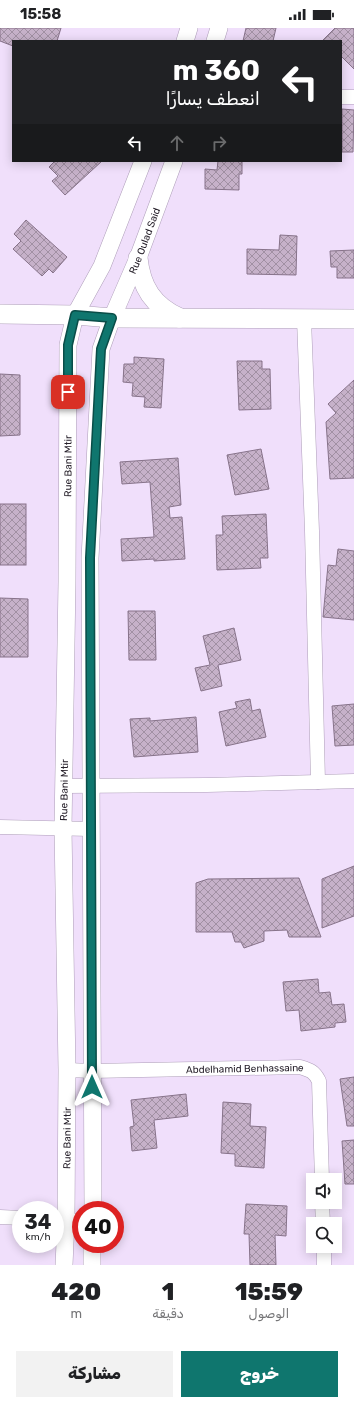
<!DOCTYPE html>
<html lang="ar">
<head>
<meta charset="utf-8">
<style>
	:root { --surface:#fff; --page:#f2f2f2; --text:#202124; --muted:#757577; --accent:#0f766e }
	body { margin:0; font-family:Rubik,"Noto Sans Arabic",sans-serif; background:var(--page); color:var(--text); direction:rtl; height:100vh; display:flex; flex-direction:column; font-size:15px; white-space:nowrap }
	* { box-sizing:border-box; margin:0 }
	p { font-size:13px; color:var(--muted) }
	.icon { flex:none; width:22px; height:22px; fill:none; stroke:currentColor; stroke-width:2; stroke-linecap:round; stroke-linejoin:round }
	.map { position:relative; height:1237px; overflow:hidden; direction:ltr }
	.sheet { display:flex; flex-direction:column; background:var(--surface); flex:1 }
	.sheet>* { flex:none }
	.guide { position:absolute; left:12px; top:12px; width:330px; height:122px; border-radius:0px; box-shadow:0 2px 10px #0003; direction:rtl; background:#202124; color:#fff; overflow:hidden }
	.controls { position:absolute; left:306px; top:1145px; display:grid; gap:8px }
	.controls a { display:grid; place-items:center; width:36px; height:36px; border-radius:0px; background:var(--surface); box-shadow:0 2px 10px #0003; font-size:20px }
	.speed { position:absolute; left:12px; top:1173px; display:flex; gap:8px; font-size:20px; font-weight:700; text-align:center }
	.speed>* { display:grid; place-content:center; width:52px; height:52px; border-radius:50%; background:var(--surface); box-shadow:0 2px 10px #0003; line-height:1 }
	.speed small { font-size:10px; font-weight:400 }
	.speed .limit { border:6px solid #d22; background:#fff; color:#111 }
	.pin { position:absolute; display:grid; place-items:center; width:34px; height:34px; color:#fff; margin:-17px; border-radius:8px; box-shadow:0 2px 6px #0006 }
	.me { position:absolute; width:44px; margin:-22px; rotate:0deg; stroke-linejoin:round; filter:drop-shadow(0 0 3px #0008) }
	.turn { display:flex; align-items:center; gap:14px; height:84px; padding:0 16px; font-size:18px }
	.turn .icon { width:52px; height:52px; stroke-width:2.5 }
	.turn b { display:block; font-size:28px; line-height:34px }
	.lanes { display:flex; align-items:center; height:38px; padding:0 16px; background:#0003; justify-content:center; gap:20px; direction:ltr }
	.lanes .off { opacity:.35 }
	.eta { display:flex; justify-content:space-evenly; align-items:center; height:68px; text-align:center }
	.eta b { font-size:24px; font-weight:800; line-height:28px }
	.button { display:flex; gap:8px; margin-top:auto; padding:8px 16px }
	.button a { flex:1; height:46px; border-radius:0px; background:var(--accent); color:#fff; font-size:16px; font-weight:800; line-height:46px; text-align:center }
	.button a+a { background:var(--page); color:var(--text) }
	.status { display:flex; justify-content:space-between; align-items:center; height:28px; padding:0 20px; background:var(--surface); direction:ltr }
	.status svg { height:11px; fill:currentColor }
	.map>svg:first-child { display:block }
</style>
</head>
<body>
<div class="status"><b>15:58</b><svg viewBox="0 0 49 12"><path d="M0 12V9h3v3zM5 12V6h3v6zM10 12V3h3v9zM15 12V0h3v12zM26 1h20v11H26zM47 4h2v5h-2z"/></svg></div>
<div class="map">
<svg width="354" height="1237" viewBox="0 0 354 1237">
	<defs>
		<pattern id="building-cross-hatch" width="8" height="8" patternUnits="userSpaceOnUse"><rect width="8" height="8" fill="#c6b1c9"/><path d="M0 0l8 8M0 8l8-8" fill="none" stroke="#a190a3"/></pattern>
	</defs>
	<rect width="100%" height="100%" fill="#f0dffb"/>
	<g fill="url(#building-cross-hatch)" stroke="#87738a">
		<polygon points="0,0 61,0 57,13 13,13 13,18 0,13"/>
		<polygon points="246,0 276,0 273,13 243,13"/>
		<polygon points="335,0 354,0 354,41 341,28 341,13 322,13"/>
		<polygon points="342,81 354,82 353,124 342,124"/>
		<polygon points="55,133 102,133 65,167 52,153 58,148 49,139"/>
		<polygon points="218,133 242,133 242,146 239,146 239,162 205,161 205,141 217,142"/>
		<polygon points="26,192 67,229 53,245 49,241 42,248 13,221 21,213 14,206"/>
		<polygon points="280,207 297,208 296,247 247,246 247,221 279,222"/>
		<polygon points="354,222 354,250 337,250 337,239 331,239 330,223"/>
		<polygon points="134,329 164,331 161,380 144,379 145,369 132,368 133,355 123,354 124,336 134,336"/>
		<polygon points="237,333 262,333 262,341 270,341 271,381 239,382"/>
		<polygon points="0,346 20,347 20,407 0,408"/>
		<polygon points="354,352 354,450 330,451 326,394 336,385 328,376"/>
		<polygon points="261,421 269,461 235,467 227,427"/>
		<polygon points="178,430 181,477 169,479 170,490 182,489 185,531 154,533 154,531 122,533 121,511 154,509 150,454 122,456 120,434"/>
		<rect x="0" y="476" width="26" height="61"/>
		<polygon points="266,486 268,530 260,530 261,540 217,542 216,507 223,507 222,488"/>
		<polygon points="338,521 354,523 354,592 323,589 328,537 336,538"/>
		<polygon points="0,570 28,571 28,629 0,629"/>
		<polygon points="128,583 155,583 156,632 129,632"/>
		<polygon points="234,600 241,632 218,637 222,658 201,663 195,640 210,637 203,608"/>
		<polygon points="250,671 252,683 260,681 266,709 226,718 219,684 237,680 235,674"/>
		<polygon points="354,676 354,717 335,718 332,678"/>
		<polygon points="196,689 198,724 134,729 130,691 150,690 150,693"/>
		<polygon points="354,838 354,888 322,900 322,851"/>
		<polygon points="299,850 321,909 289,909 287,902 264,903 264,913 244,920 241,914 235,914 232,904 196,904 196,855 208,851"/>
		<polygon points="318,951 319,965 330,964 332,977 344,976 346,994 335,995 335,999 301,1003 299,982 286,983 283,954"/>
		<polygon points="354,1049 354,1098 347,1098 340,1051"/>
		<polygon points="186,1066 188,1088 154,1092 157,1120 132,1123 130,1099 134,1098 131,1072"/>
		<polygon points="223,1074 251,1076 250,1098 266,1099 264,1140 235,1138 235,1126 221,1125"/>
		<polygon points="354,1112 354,1156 345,1156 342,1113"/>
		<polygon points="246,1176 287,1178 286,1208 275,1207 276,1237 250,1237 249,1206 244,1206"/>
	</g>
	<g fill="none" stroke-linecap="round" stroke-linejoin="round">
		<defs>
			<g id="minor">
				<polyline points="341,69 354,69"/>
				<polyline points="304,291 312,503 318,754"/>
				<polyline points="64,758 207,757 354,753"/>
				<polyline points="0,799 91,801"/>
				<path id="s1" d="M67 1042 92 1043 300 1039C310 1042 314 1043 319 1053L322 1152"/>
				<polyline points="322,1174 323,1196"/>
				<polyline points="0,1189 21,1190"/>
				<polyline points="55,1192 81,1193"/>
				<polyline points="324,1218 324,1237"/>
			</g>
			<g id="tertiary">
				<polyline points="185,13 189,0"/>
				<polyline points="215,13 219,0"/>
				<path id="s2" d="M93 1182 90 530 101 321 112 290 138 230 174 133"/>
				<path id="s3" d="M64 1237 66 1193 67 1042 63 800 67 554 68 317 75 287 102 238 143 133"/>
				<polyline points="92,1237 92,1216"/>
			</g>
			<g id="secondary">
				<path d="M138 230C141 259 153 278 180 290"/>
				<polyline points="0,286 75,287 112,290 354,291"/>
			</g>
		</defs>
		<use href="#minor" stroke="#ae9eb9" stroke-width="15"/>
		<use href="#tertiary" stroke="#ae9eb9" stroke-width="18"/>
		<use href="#secondary" stroke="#ae9eb9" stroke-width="20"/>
		<use href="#minor" stroke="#fff" stroke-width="14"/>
		<use href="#tertiary" stroke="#fff" stroke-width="17"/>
		<use href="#secondary" stroke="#fff" stroke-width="19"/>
	</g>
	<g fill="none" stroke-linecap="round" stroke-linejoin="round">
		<defs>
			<polyline id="route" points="68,364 68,317 75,287 112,290 101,321 90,530 92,1059"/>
		</defs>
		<use href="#route" stroke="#0a4d48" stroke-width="10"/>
		<use href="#route" stroke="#0f766e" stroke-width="7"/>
	</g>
	<g text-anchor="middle" stroke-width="3.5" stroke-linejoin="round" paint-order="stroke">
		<g font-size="10" fill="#27212b" stroke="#f8f1fc">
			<text dy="4" stroke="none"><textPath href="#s2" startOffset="978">Rue Oulad Said</textPath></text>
			<text dy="4" stroke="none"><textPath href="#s3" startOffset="799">Rue Bani Mtir</textPath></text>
			<text dy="4" stroke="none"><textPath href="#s3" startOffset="475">Rue Bani Mtir</textPath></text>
			<text dy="4" stroke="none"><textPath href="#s1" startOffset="178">Abdelhamid Benhassaine</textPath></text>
			<text dy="4" stroke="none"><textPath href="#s3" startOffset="127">Rue Bani Mtir</textPath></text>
		</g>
	</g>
</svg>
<div class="controls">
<a><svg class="icon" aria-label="sound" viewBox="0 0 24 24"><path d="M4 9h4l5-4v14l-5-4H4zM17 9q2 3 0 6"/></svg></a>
<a><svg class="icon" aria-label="search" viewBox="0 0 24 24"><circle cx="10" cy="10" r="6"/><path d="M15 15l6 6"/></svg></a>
</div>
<div class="speed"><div>34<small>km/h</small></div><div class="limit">40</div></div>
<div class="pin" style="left:68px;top:364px;background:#d93025"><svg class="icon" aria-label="arrive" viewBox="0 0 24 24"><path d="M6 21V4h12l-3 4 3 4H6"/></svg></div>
<svg class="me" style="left:92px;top:1059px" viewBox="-20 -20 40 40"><path d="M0-17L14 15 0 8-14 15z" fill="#0f766e" stroke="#fff" stroke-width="4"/></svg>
<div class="guide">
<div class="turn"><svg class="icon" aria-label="left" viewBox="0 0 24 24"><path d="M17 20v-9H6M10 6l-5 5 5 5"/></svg><div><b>360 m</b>انعطف يسارًا</div></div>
<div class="lanes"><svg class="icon" aria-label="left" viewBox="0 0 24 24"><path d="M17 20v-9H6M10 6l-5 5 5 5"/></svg><svg class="icon off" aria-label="ahead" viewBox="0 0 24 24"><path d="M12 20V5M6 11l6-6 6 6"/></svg><svg class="icon off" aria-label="right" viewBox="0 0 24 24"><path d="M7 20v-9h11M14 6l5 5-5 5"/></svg></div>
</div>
</div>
<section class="sheet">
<div class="eta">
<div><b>15:59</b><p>الوصول</p></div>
<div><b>1</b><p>دقيقة</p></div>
<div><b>420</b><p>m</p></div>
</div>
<div class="button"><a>خروج</a><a>مشاركة</a></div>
</section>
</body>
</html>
